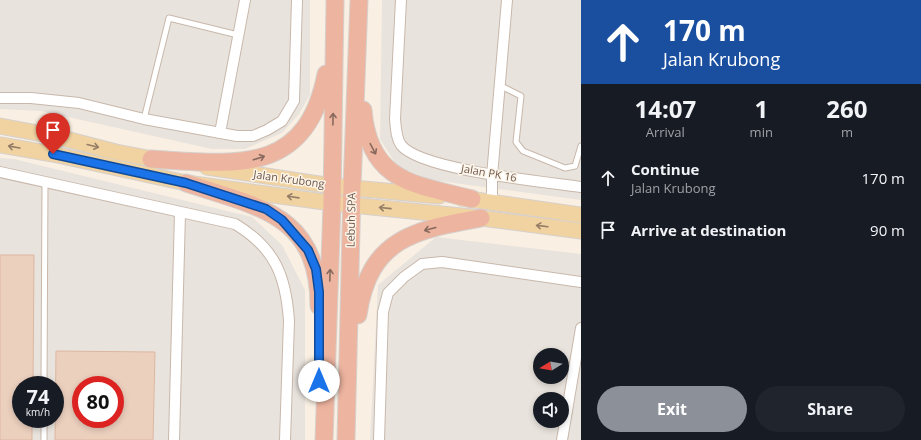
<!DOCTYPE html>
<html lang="en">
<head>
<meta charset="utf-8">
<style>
	:root { --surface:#171b24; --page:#20242c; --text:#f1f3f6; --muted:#9ea1a6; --accent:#8c9099 }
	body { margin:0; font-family:"Open Sans",sans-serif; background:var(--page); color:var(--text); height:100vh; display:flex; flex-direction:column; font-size:15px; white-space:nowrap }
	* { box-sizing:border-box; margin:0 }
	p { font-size:13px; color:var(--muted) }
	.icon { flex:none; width:22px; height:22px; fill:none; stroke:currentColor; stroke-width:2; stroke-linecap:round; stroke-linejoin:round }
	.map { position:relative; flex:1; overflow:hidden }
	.details { display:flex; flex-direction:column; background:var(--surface); width:340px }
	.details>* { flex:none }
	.hud { background:#1a4fa0; color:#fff; overflow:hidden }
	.needle { width:26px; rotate:259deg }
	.fabs { position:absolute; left:533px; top:348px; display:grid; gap:8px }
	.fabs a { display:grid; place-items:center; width:36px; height:36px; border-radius:50%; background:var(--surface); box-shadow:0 2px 6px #0003; font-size:20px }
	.speed { position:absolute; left:12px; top:376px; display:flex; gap:8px; font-size:20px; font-weight:700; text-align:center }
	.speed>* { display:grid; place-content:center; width:52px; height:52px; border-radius:50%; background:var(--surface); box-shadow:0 2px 6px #0003; line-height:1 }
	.speed small { font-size:10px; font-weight:400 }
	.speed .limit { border:6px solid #d22; background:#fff; color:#111 }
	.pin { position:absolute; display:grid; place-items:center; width:34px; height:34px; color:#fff; margin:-41px -17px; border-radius:50% 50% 50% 0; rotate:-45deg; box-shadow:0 0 4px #0007 }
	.pin .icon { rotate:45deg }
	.me { position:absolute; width:44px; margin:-22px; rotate:0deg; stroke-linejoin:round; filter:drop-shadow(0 0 3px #0008) }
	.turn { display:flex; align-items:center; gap:14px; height:84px; padding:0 16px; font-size:18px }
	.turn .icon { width:52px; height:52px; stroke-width:2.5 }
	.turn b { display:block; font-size:28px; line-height:34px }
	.eta { display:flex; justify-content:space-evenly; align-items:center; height:68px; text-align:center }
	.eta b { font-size:24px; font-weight:700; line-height:28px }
	.primary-button { display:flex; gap:8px; margin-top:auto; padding:8px 16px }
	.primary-button a { flex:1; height:46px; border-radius:24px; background:var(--accent); color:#fff; font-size:16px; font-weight:700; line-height:46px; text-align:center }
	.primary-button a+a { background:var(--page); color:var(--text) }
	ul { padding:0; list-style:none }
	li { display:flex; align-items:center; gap:12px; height:52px; padding:0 16px }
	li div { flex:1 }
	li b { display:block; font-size:15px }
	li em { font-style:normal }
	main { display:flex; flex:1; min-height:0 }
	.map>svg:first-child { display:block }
</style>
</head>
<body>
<main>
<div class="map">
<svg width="581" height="440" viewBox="0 0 581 440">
	<rect width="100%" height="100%" fill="#f9f0e3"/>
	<g fill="#e9e3dd" fill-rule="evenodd">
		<polygon points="0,0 310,0 310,95 299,114 282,133 245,149 212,149 41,111 0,109"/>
		<polygon points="382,0 581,0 581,200 432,180 397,166 380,139"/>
		<path d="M0 158 14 159 252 217 282 245 305 290V440H0ZM21 385H55V419H21ZM81 385H115V419H81Z"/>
		<path d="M436 237 581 254V440H370L378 285ZM540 355H562V377H540ZM540 399H562V421H540Z"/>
	</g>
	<g fill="#ecd0be" stroke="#dcb7a0" fill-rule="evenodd">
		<polygon points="0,255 34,255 33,385 21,385 21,419 32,419 32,440 0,440"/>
		<path d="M56 351 155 352 153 440H55ZM81 385H115V419H81Z"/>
	</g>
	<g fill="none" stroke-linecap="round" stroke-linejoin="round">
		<defs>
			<g id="lane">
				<polyline points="501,86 521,96 516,142 523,151 565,168 575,166 581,146"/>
				<polyline points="144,119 169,18 238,35"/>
				<polyline points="44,385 45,183"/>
				<polyline points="44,440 44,419"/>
			</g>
			<g id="street">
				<path d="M401 0 395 119C396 128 396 138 401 145 420 170 547 182 581 187"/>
				<polyline points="0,98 31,98 79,103 144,119 237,136 253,136 267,130 282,121 294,101 297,0"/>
				<polyline points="220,133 245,0"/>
				<path d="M0 172 235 224C275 248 286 276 289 321L285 440"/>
				<polyline points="492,203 492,176 507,0"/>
				<polyline points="174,440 180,213"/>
				<polyline points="379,440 383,312 388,293 404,277 422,264 442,262 581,282"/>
				<polyline points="562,440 581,328"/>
			</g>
			<g id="primary">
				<polyline points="0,126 54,136 116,152 163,161"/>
				<polyline points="0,145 53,154 186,183 332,203 481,218 581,231"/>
				<polyline points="207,167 332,186 439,196"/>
				<polyline points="461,198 581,215"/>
			</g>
			<g id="highway">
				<path d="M363 110C369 182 414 184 472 199"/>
				<path d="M151 159C234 164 306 177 326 74"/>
				<path d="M186 183C258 207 319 214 319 306"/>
				<path d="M358 315C369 238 415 230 481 218"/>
				<polyline points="324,440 332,203 335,0"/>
				<polyline points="346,440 352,188 359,0"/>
			</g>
		</defs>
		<use href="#lane" stroke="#c8b8ab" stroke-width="7"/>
		<use href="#street" stroke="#c8b8ab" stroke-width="12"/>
		<use href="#primary" stroke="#d6d0cd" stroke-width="17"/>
		<use href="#highway" stroke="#d6d0cd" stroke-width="19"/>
		<use href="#lane" stroke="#fff" stroke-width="5"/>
		<use href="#street" stroke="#fff" stroke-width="10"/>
		<use href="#primary" stroke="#f1d3a2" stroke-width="15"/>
		<use href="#highway" stroke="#edb4a0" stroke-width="17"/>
	</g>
	<defs><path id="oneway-shaft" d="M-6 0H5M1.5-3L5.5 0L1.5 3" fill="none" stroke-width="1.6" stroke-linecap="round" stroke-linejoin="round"/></defs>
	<g stroke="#876a5d">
		<use href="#oneway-shaft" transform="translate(333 119) rotate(-89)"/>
		<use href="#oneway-shaft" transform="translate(373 149) rotate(62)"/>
		<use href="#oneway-shaft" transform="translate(259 158) rotate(-18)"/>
		<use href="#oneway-shaft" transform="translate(430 229) rotate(165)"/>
		<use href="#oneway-shaft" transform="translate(330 275) rotate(-88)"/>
	</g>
	<g stroke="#957d66">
		<use href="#oneway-shaft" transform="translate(93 146) rotate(14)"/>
		<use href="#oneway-shaft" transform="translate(14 147) rotate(-170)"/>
		<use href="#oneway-shaft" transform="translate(293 197) rotate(-172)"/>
		<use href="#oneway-shaft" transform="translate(385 208) rotate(-174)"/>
		<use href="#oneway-shaft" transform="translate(542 226) rotate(-173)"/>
	</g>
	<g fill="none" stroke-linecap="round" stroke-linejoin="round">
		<defs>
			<polyline id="route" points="53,154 186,183 266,209 282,220 308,250 316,269 319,292 319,381"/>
		</defs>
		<use href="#route" stroke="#114b97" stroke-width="10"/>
		<use href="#route" stroke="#1a73e8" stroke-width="7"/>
	</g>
	<g text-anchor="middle" stroke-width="3" stroke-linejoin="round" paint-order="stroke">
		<g font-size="11" fill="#6e584c" stroke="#fdf5e9">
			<text transform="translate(489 173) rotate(10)" y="4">Jalan PK 16</text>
			<text transform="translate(289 179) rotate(8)" y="4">Jalan Krubong</text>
			<text transform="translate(351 220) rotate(-89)" y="4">Lebuh SPA</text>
		</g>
	</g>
</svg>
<div class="fabs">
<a><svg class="needle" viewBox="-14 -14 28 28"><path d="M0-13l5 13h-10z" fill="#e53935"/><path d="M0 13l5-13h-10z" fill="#9ea1a6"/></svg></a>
<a><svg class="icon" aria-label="sound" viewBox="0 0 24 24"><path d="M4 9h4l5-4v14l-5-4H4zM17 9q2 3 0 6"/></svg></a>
</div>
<div class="speed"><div>74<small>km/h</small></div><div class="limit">80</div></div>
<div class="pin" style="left:53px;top:154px;background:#d93025"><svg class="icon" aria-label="arrive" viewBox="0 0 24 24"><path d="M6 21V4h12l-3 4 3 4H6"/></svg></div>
<svg class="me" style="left:319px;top:381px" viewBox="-20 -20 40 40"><circle r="19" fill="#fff"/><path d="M0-13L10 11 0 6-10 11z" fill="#1a73e8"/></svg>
</div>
<section class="details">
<div class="hud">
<div class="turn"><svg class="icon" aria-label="ahead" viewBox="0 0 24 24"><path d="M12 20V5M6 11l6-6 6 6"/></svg><div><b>170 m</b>Jalan Krubong</div></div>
</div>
<div class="eta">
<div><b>14:07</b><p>Arrival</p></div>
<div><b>1</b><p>min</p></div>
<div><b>260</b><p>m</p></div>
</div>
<ul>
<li><svg class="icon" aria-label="ahead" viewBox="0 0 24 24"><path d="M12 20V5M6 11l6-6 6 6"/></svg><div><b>Continue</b><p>Jalan Krubong</p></div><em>170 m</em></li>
<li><svg class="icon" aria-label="arrive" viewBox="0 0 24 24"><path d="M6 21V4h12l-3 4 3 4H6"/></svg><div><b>Arrive at destination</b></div><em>90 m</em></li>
</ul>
<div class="primary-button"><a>Exit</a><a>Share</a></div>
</section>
</main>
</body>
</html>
